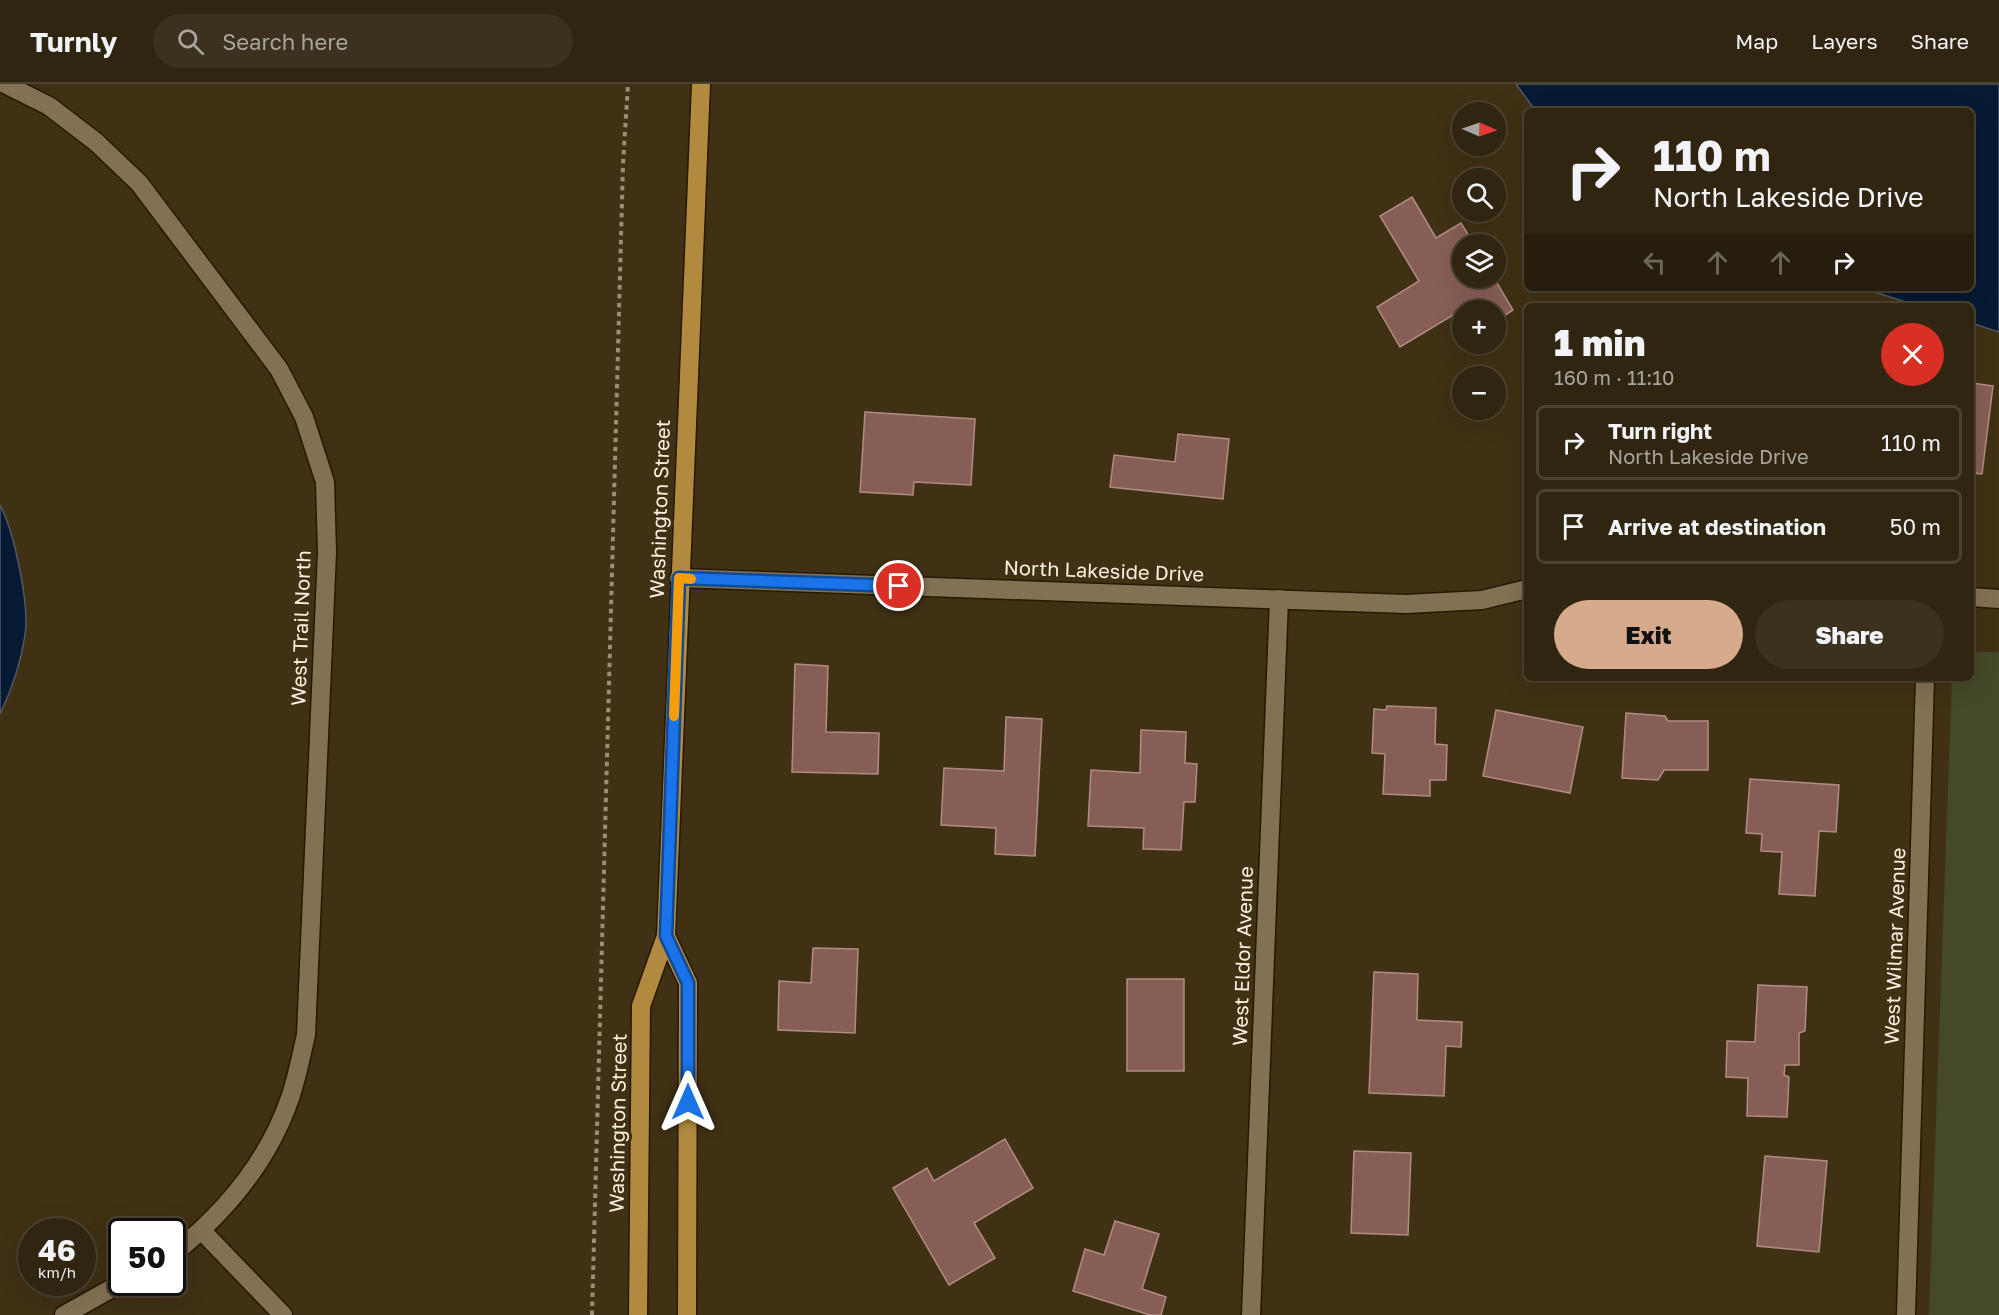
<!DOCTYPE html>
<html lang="en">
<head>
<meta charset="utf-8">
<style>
	:root { --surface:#302510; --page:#3c311e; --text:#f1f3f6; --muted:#a8a59f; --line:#4b4230; --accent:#d6ab8b }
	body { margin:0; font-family:"Golos Text",sans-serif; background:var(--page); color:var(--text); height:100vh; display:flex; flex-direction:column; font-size:22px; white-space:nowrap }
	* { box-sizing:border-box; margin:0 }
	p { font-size:20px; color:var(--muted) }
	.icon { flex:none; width:33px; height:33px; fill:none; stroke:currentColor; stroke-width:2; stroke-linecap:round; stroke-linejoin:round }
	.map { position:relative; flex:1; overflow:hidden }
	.drawer { position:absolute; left:1524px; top:219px; width:450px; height:378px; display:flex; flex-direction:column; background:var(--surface); border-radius:9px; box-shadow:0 6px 24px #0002,0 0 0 2px var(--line) }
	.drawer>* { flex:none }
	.hud { position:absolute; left:1524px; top:24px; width:450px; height:183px; border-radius:9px; box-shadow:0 6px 24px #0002,0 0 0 2px var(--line); background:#302510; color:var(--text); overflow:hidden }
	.needle { width:39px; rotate:92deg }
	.buttons { position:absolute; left:1452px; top:18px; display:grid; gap:12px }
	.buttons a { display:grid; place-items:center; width:54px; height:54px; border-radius:50%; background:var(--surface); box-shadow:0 6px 24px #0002,0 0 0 2px var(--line); font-size:30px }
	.speed { position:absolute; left:18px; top:1134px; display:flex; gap:12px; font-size:30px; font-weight:700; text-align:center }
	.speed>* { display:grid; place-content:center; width:78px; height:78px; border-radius:50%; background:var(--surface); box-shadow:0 6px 24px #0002,0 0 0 2px var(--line); line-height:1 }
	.speed small { font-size:15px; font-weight:400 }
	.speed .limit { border:3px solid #111; border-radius:9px; background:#fff; color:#111 }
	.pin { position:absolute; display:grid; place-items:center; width:51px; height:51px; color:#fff; margin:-26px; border:3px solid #fff; border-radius:50%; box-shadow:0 2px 6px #0007 }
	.me { position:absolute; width:66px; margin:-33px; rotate:0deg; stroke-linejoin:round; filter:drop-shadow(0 0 4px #0008) }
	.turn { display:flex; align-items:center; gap:21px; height:126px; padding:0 30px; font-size:27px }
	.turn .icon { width:78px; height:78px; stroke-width:2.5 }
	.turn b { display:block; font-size:42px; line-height:51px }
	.lanes { display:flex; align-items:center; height:57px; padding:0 30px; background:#0003; justify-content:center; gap:30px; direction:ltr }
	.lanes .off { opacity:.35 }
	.round { display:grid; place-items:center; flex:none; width:63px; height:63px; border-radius:32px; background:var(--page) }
	.overview { display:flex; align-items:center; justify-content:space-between; height:102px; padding:0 30px }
	h1 { font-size:36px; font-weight:800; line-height:45px }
	.cta { display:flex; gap:12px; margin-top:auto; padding:12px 30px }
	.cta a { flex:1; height:69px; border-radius:36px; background:var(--accent); color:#111; font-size:24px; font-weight:800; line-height:69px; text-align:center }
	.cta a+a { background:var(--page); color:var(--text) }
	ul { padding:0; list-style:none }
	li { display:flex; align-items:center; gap:18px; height:75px; margin:0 12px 9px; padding:0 18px; border:3px solid var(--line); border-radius:9px }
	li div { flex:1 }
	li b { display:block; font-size:22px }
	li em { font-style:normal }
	header { display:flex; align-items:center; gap:36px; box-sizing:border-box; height:84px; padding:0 30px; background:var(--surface); border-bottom:2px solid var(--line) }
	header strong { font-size:28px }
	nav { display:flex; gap:33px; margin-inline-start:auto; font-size:21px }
	.search { width:420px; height:54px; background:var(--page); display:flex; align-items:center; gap:15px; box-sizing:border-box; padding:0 21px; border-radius:33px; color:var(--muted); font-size:22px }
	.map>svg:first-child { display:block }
</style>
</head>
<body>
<header>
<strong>Turnly</strong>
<div class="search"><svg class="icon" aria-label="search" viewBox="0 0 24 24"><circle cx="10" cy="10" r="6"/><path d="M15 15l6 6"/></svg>Search here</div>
<nav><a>Map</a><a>Layers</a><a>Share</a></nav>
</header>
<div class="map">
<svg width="1999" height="1231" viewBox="0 0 1999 1231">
	<rect width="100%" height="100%" fill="#403115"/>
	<polygon fill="#45492a" points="1971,568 1999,568 1999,1231 1929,1231 1952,594 1971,594"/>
	<g fill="#071a33" stroke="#505a67" stroke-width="1.5">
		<polygon points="1516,0 1999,0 1999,248 1971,239 1971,222 1918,222 1862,204 1971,204 1971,27 1531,27 1532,22"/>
		<path d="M0 421C14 447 30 522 25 551 21 578 12 605 0 630Z"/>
	</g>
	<g fill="#865e55" stroke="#b28c84" stroke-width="1.5">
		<polygon points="1412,113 1436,154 1461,139 1474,160 1462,160 1462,194 1494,194 1513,226 1496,237 1496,226 1463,225 1400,263 1377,223 1419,197 1380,132"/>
		<polygon points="1971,299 1993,302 1982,390 1971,389"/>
		<polygon points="865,328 975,335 971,401 914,398 913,411 860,408"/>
		<polygon points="1178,350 1229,355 1223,415 1110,403 1114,371 1175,378"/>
		<polygon points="795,580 828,582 826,648 879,649 878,690 792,688"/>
		<polygon points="1387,622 1436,624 1435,660 1447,661 1446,696 1430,696 1430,712 1383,710 1385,670 1372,669 1374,625 1386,626"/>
		<polygon points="1496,626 1583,643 1570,709 1483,692"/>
		<polygon points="1626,629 1665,632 1668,637 1708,637 1708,686 1664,686 1658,696 1622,694"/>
		<polygon points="1006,633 1042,635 1035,772 995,770 996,744 941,741 944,684 1004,687"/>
		<polygon points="1141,646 1186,648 1185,679 1197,680 1195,718 1184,718 1181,766 1143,765 1144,744 1088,742 1091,686 1140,689"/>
		<polygon points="1750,695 1839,701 1836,748 1819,747 1815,812 1779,810 1782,768 1761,767 1762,750 1746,749"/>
		<polygon points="813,864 858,865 855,949 778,946 779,897 811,899"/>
		<polygon points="1374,888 1418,890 1417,936 1462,938 1461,963 1446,962 1444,1012 1369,1009"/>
		<rect x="1127" y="895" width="57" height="92"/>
		<polygon points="1758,901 1807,903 1805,947 1799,949 1799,981 1785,981 1784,991 1789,993 1787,1033 1747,1032 1748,994 1726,993 1727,957 1755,958"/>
		<polygon points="1005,1055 1033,1104 974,1139 995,1174 949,1201 893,1104 927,1084 934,1097"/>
		<polygon points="1354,1067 1411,1069 1408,1151 1351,1149"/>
		<polygon points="1765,1072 1827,1077 1819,1168 1757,1162"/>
		<polygon points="1115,1137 1159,1150 1142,1205 1166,1213 1161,1231 1150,1231 1073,1207 1085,1165 1104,1171"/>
	</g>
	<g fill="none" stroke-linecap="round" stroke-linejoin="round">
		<defs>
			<g id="minor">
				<path d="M5 0 49 22 96 58 139 99 279 285 304 333 325 398 327 468 306 951C301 972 297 994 290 1014 268 1078 225 1129 172 1171"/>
				<polyline points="679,494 1406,520 1482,516 1527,505"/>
				<polyline points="1971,513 1999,515"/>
				<polyline points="202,1147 283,1231"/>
				<polyline points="64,1231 123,1198"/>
				<polyline points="1251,1231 1279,515"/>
				<polyline points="1906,1231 1925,594"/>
			</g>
			<g id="major">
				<polyline points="666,852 688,899 687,1231"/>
				<polyline points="638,1231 641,922 666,852 701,0"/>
			</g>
		</defs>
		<use href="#minor" stroke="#271800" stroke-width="21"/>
		<use href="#major" stroke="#271800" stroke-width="21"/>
		<polyline stroke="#9a8e78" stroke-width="4" stroke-dasharray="4.5 4.5" stroke-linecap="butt" points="592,1231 623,80 628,0"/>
		<use href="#minor" stroke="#837154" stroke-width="18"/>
		<use href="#major" stroke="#b18a3f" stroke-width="18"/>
	</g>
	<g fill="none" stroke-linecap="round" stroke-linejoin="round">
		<defs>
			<polyline id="route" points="688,1018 688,899 666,852 679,494 899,502"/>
		</defs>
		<use href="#route" stroke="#114b97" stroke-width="15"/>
		<use href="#route" stroke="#1a73e8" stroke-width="10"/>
		<polyline stroke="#f59e0b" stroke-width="10" points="674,632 679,494 691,495"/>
	</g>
	<g text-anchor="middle" stroke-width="6" stroke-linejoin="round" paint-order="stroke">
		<g font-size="20" fill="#faf0e0" stroke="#403115">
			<text transform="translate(660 425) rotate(-88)" y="7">Washington Street</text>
			<text transform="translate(1104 487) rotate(2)" y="7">North Lakeside Drive</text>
			<text transform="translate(301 544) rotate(-88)" y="7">West Trail North</text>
			<text transform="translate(1895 862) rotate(-88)" y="7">West Wilmar Avenue</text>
			<text transform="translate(1243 872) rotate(-88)" y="7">West Eldor Avenue</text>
			<text transform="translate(618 1039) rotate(-89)" y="7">Washington Street</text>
		</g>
	</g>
</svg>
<div class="buttons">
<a><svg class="needle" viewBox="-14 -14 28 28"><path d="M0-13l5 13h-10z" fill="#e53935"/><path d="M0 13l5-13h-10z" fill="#a8a59f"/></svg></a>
<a><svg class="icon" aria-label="search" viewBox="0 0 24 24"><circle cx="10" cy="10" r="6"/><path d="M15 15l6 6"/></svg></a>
<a><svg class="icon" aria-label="layers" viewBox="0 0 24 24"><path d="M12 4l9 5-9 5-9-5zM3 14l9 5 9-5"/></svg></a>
<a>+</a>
<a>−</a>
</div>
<div class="speed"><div>46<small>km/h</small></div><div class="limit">50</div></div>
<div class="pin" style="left:899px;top:502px;background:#d93025"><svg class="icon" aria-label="arrive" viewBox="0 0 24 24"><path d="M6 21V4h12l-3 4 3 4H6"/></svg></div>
<svg class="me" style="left:688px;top:1018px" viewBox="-20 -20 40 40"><path d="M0-17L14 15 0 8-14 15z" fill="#1a73e8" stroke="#fff" stroke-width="4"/></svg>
<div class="hud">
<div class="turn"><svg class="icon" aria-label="right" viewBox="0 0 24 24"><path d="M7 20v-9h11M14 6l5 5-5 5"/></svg><div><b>110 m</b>North Lakeside Drive</div></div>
<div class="lanes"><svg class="icon off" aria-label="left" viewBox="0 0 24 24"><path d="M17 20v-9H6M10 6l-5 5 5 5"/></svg><svg class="icon off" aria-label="ahead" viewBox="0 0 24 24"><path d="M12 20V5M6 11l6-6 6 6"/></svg><svg class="icon off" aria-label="ahead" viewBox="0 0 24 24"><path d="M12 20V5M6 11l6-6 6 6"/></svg><svg class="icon" aria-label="right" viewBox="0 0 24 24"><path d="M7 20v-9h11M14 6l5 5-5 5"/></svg></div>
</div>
<section class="drawer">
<div class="overview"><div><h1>1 min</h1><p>160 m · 11:10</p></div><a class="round" style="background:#d93025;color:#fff"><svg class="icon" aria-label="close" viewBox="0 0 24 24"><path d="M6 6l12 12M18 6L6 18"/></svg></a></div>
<ul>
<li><svg class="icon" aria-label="right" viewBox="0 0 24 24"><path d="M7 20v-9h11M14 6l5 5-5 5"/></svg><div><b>Turn right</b><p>North Lakeside Drive</p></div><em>110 m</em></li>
<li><svg class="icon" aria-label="arrive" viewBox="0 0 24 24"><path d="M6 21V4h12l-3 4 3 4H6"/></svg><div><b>Arrive at destination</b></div><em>50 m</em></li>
</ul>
<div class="cta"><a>Exit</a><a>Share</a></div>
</section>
</div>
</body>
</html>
